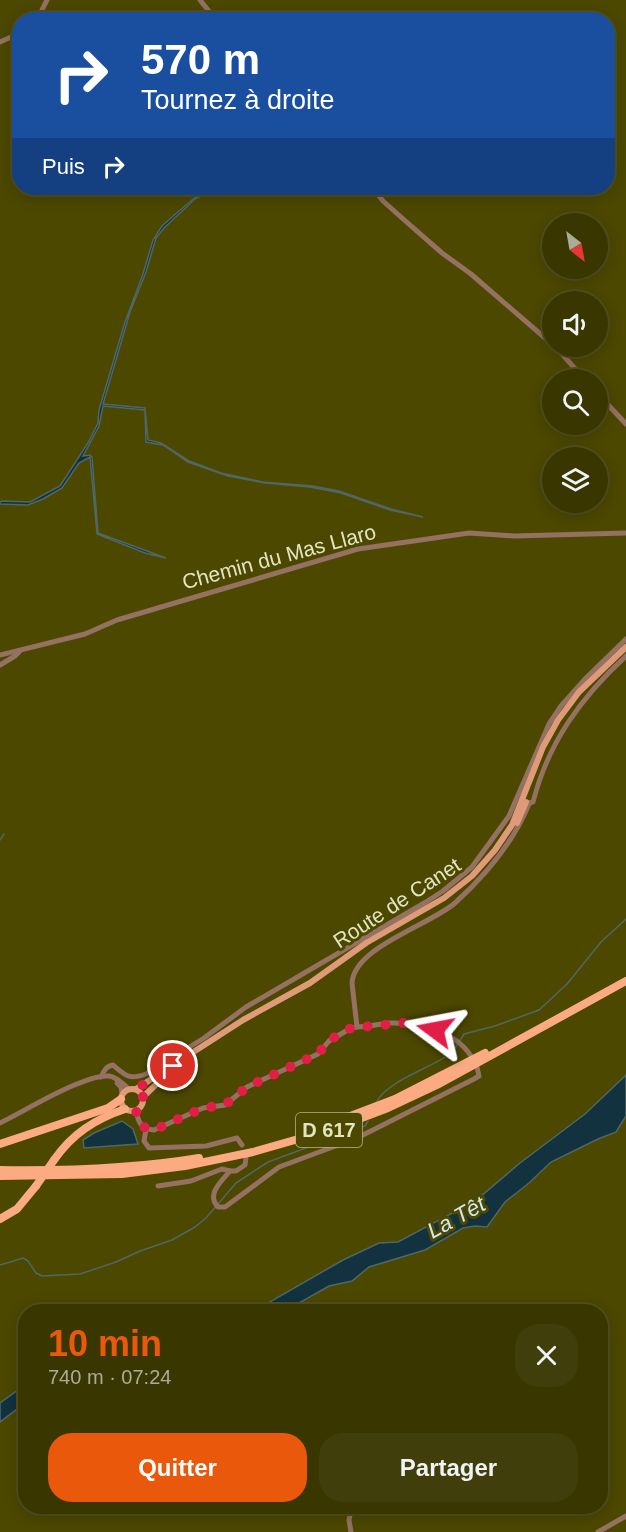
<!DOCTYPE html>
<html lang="fr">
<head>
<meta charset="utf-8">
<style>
	:root { --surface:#393600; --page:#403e0a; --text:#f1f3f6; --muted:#abab99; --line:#535022; --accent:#ea580c }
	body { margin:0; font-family:Arial,sans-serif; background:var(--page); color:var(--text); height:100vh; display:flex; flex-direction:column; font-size:22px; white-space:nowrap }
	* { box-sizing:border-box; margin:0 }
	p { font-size:20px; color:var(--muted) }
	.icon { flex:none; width:33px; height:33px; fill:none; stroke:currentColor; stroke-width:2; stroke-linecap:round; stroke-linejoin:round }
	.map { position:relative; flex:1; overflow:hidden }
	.drawer { position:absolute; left:18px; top:1304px; width:590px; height:210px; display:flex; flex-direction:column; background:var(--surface); border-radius:24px; box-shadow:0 3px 15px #0003,0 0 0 2px var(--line) }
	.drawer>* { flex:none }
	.top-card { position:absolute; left:12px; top:12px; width:603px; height:183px; border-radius:24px; box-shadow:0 3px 15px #0003,0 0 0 2px var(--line); background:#1a4fa0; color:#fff; overflow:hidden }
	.needle { width:39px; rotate:149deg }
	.tools { position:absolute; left:542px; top:213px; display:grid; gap:12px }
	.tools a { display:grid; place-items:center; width:66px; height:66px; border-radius:50%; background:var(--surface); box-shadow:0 3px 15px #0003,0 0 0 2px var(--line); font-size:30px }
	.pin { position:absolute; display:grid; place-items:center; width:51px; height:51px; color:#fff; margin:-26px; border:3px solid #fff; border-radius:50%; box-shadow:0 2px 6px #0007 }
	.me { position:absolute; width:66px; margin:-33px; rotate:283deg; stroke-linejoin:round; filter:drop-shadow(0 0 4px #0008) }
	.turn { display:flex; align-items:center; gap:21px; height:126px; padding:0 30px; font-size:27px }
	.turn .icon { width:78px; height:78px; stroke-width:2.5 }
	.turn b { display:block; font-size:42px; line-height:51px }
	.then { display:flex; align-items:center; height:57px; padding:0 30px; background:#0003; gap:12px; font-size:22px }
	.round { display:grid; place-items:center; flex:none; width:63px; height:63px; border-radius:24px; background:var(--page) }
	.headline { display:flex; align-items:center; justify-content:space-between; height:102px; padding:0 30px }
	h1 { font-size:36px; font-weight:600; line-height:45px; color:var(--accent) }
	.action { display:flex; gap:12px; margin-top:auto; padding:12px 30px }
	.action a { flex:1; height:69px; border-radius:24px; background:var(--accent); color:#fff; font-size:24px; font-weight:600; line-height:69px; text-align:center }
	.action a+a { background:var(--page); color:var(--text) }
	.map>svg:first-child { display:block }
</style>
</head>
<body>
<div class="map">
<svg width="626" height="1532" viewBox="0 0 626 1532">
	<rect width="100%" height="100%" fill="#4c4800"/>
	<g fill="#11323e" stroke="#506766" stroke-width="1.5">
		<polygon points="212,188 216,188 195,199 165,227 156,238 146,272 130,312 103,404 145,408 148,440 161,443 189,461 221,473 263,482 313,486 339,491 391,509 423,517 390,510 341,493 310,487 265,483 228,476 188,462 163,445 146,442 145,410 103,406 99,426 83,456 90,455 92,457 98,533 166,558 145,553 97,534 90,457 79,463 62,488 43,499 28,505 0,504 0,502 2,501 30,502 60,486 88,443 98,423 99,410 125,322 143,274 153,240 162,226 171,218 193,199"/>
		<polygon points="626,1075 626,1116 616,1132 598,1139 551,1162 529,1183 505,1202 487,1227 475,1226 463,1228 425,1250 369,1267 352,1281 329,1286 285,1311 254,1311 343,1260 379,1243 398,1242 456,1211 467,1208 520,1163 585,1114"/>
		<polygon points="122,1121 133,1129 138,1144 84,1148 83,1140 94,1133"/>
		<polygon points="25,1385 25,1403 0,1422 0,1403"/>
	</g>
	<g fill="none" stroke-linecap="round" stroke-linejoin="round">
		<g stroke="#506766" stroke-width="1.5">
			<polyline points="0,840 4,834"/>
			<path d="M377 1101C387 1082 429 1068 447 1056 455 1050 459 1042 464 1034L495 1026 539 1010 567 984 601 942 626 919"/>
			<polyline points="0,1265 23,1258 28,1261 36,1273 42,1276 80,1274 116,1262 140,1251 172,1240 195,1227 206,1218 236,1183 268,1162 365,1126 368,1121"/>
		</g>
		<g stroke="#947161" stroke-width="5">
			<polyline points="200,0 216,20"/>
			<polyline points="37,20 47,0"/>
			<polyline points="0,42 20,33"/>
			<polyline points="373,188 383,201 402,218 442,253 471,274 552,344"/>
			<polyline points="555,346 585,380"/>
			<polyline points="597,393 626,424"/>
			<polyline points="0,655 85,634 117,620 358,549 469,533 514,536 626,533"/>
			<polyline points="0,665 15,656 20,651"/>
			<path d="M528 803 533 802C548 743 581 697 626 656"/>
			<path d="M357 1027C368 1027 379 1024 390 1023 418 1022 455 1031 471 1056"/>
			<path d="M101 1077C104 1071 106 1066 113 1065 126 1076 129 1080 146 1074L204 1038 246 1007 426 902 443 891 472 867 509 816 549 724 561 706 586 678 626 639"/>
			<polyline points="117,1083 121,1087 122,1094"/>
			<path d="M136 1110C138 1122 141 1129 154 1130L203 1108 225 1105 247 1087 318 1054 329 1041 351 1028 357 1027 352 983C354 947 430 925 455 903 486 875 513 843 529 804"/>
			<path d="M0 1123C25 1111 84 1074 109 1076 117 1077 123 1084 129 1089"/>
			<polyline points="146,1129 144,1141 149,1148 206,1146 237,1138 242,1145"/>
			<path d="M246 1158 245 1165 236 1171H230C221 1182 206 1194 218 1207H225L279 1167 357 1138 474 1079 479 1076 477 1067"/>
			<polyline points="158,1186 191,1181 222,1169 230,1171"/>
			<polyline points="351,1532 349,1520 352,1506"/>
			<polyline points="598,1532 626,1516"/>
		</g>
		<g stroke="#df9a79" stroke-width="6">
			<polyline points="517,823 526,802"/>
			<circle cx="132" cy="1100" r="11"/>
			<polyline points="136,1089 243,1020 310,983 366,943 444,898 472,876 495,850 512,825 543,747 558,720 579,692 626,647"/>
			<polyline points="143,1097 166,1075"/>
		</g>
		<g stroke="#fcaa82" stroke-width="8">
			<polyline points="319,1128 395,1099 485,1053"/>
			<polyline points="0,1144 108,1108 121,1099"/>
			<path d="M54 1160C72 1134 95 1119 125 1109"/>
			<path d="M0 1170C67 1171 133 1169 199 1158"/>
			<polyline points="0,1176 122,1174 185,1166 253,1152 330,1130 388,1108 437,1085 626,981"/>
			<polyline points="0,1219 17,1209 36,1186"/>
		</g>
		<polyline stroke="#fcaa82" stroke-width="8" points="36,1186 54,1160"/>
	</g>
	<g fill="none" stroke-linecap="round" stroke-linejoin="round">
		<path stroke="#e11d48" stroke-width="10" stroke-dasharray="0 18" d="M173 1066 136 1089 143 1097 142 1105 136 1110C138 1122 141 1129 154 1130L203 1108 225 1105 247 1087 318 1054 328 1041 351 1028 403 1023 435 1030"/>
	</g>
	<g text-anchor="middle" stroke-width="6" stroke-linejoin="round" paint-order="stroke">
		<rect fill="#4c4800" stroke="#b6b588" stroke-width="1.5" x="296" y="1113" width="66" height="34" rx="4.5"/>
		<g font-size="20" font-weight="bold" fill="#e4e4c3">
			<text x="329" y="1137">D 617</text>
		</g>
		<g font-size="21" fill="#e4e4c3" stroke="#4c4800">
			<text transform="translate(279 557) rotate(-15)" y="7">Chemin du Mas Llaro</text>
			<text transform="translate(397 903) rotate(-33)" y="7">Route de Canet</text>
		</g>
		<g font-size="22" font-style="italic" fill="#d1e8f3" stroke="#4c4800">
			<text transform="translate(456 1217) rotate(-29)" y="8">La Têt</text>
		</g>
	</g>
</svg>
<div class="tools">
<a><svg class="needle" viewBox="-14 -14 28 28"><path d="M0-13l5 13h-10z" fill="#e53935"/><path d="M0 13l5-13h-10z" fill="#abab99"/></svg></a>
<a><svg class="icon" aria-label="sound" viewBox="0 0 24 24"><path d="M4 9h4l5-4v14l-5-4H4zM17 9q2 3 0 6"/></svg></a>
<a><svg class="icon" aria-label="search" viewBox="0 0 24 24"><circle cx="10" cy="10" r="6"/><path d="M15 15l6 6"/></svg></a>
<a><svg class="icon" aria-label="layers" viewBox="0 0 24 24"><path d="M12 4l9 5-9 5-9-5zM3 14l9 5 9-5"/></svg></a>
</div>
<div class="pin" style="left:173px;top:1066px;background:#d93025"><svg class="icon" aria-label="arrive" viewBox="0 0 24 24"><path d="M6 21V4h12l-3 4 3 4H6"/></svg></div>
<svg class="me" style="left:435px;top:1030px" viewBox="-20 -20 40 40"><path d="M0-17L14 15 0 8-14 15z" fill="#e11d48" stroke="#fff" stroke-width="4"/></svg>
<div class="top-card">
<div class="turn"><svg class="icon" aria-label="right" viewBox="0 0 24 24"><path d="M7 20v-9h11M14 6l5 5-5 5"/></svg><div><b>570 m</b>Tournez à droite</div></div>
<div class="then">Puis<svg class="icon" aria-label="right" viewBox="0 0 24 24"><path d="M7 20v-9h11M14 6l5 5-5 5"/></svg></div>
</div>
<section class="drawer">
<div class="headline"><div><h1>10 min</h1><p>740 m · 07:24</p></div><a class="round"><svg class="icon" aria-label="close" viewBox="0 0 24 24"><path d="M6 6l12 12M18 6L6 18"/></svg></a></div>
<div class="action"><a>Quitter</a><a>Partager</a></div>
</section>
</div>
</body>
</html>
